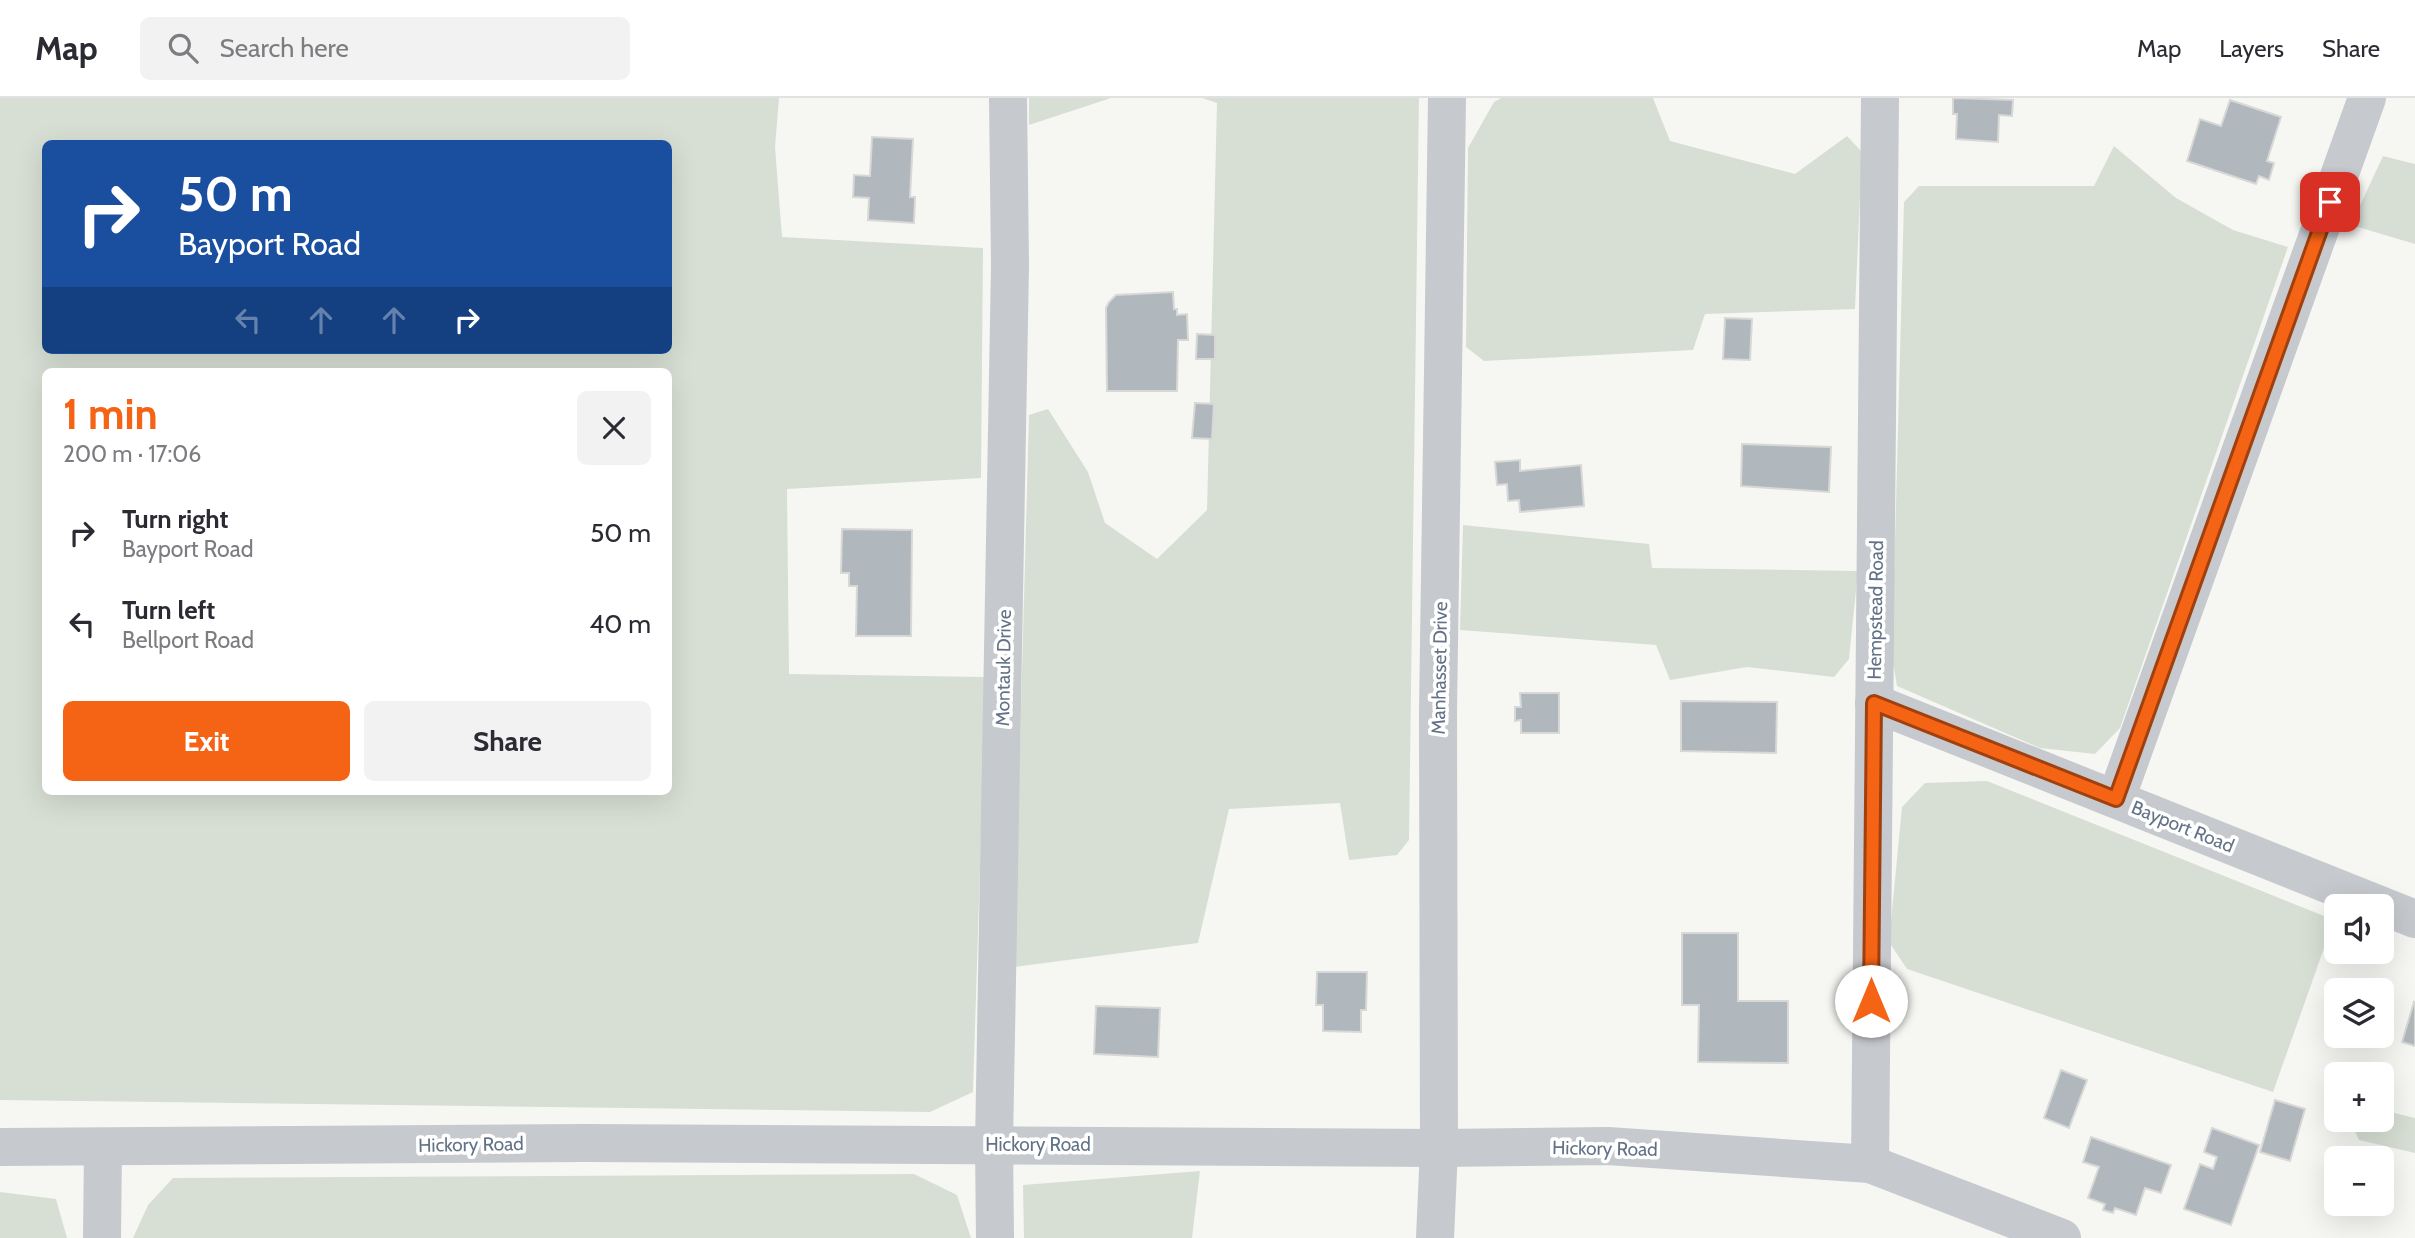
<!DOCTYPE html>
<html lang="en">
<head>
<meta charset="utf-8">
<style>
	:root { --surface:#fff; --page:#f2f2f3; --text:#2b2b33; --muted:#7c7c81; --line:#e1e1e2; --accent:#f56315 }
	body { margin:0; font-family:Cabin,sans-serif; background:var(--page); color:var(--text); height:100vh; display:flex; flex-direction:column; font-size:26px; white-space:nowrap }
	* { box-sizing:border-box; margin:0 }
	p { font-size:23px; color:var(--muted) }
	.icon { flex:none; width:38px; height:38px; fill:none; stroke:currentColor; stroke-width:2; stroke-linecap:round; stroke-linejoin:round }
	.map { position:relative; flex:1; overflow:hidden }
	.panel { position:absolute; left:42px; top:270px; width:630px; height:427px; display:flex; flex-direction:column; background:var(--surface); border-radius:10px; box-shadow:0 7px 28px #0002 }
	.panel>* { flex:none }
	.guide { position:absolute; left:42px; top:42px; width:630px; height:214px; border-radius:10px; box-shadow:0 7px 28px #0002; background:#1a4fa0; color:#fff; overflow:hidden }
	.fabs { position:absolute; left:2324px; top:796px; display:grid; gap:14px }
	.fabs a { display:grid; place-items:center; width:70px; height:70px; border-radius:10px; background:var(--surface); box-shadow:0 7px 28px #0002; font-size:35px }
	.pin { position:absolute; display:grid; place-items:center; width:60px; height:60px; color:#fff; margin:-30px; border-radius:14px; box-shadow:0 4px 10px #0006 }
	.me { position:absolute; width:77px; margin:-38px; rotate:0deg; stroke-linejoin:round; filter:drop-shadow(0 0 5px #0008) }
	.turn { display:flex; align-items:center; gap:24px; height:147px; padding:0 21px; font-size:32px }
	.turn .icon { width:91px; height:91px; stroke-width:2.5 }
	.turn b { display:block; font-size:49px; line-height:60px }
	.lanes { display:flex; align-items:center; height:66px; padding:0 21px; background:#0003; justify-content:center; gap:35px; direction:ltr }
	.lanes .off { opacity:.35 }
	.round { display:grid; place-items:center; flex:none; width:74px; height:74px; border-radius:10px; background:var(--page) }
	.overview { display:flex; align-items:center; justify-content:space-between; height:119px; padding:0 21px }
	h1 { font-size:42px; font-weight:700; line-height:52px; color:var(--accent) }
	.button { display:flex; gap:14px; margin-top:auto; padding:14px 21px }
	.button a { flex:1; height:80px; border-radius:10px; background:var(--accent); color:#fff; font-size:28px; font-weight:700; line-height:80px; text-align:center }
	.button a+a { background:var(--page); color:var(--text) }
	ul { padding:0; list-style:none }
	li { display:flex; align-items:center; gap:21px; height:91px; padding:0 21px }
	li div { flex:1 }
	li b { display:block; font-size:26px }
	li em { font-style:normal }
	header { display:flex; align-items:center; gap:42px; box-sizing:border-box; height:98px; padding:0 35px; background:var(--surface); border-bottom:2px solid var(--line) }
	header strong { font-size:33px }
	nav { display:flex; gap:38px; margin-inline-start:auto; font-size:24px }
	.search { width:490px; height:63px; background:var(--page); display:flex; align-items:center; gap:18px; box-sizing:border-box; padding:0 24px; border-radius:10px; color:var(--muted); font-size:26px }
	.map>svg:first-child { display:block }
</style>
</head>
<body>
<header>
<strong>Map</strong>
<div class="search"><svg class="icon" aria-label="search" viewBox="0 0 24 24"><circle cx="10" cy="10" r="6"/><path d="M15 15l6 6"/></svg>Search here</div>
<nav><a>Map</a><a>Layers</a><a>Share</a></nav>
</header>
<div class="map">
<svg width="2415" height="1140" viewBox="0 0 2415 1140">
	<rect width="100%" height="100%" fill="#f6f7f3"/>
	<g fill="#d7dfd4" fill-rule="evenodd">
		<path d="M0 0H779L775 49 782 139 983 150 981 380 787 391 789 576 986 579 973 994 930 1014 0 1002ZM46 46H668V252H46ZM46 273H668V693H46Z"/>
		<polygon points="1029,0 1111,0 1029,27"/>
		<polygon points="1202,0 1419,0 1409,742 1397,757 1349,762 1340,705 1229,711 1198,845 1014,869 1029,317 1048,311 1088,374 1105,425 1157,461 1207,412 1217,5"/>
		<polygon points="1501,0 1653,0 1670,43 1795,76 1847,38 1862,54 1855,211 1705,216 1693,252 1484,263 1466,249 1468,50 1494,4"/>
		<polygon points="2114,48 2176,100 2233,132 2288,149 2120,630 2095,656 2040,650 1897,588 1892,558 1904,104 1919,88 2094,88"/>
		<polygon points="2383,58 2415,66 2415,146 2351,127"/>
		<polygon points="1463,427 1649,446 1652,470 1858,473 1849,561 1834,579 1747,569 1670,582 1656,547 1460,532"/>
		<polygon points="1987,683 2334,822 2273,994 1907,871 1889,844 1902,709 1925,685"/>
		<polygon points="2382,1012 2415,1020 2415,1055 2359,1042 2350,1022 2382,1022"/>
		<polygon points="1200,1073 1192,1140 1024,1140 1023,1087"/>
		<polygon points="914,1076 957,1097 971,1140 133,1140 148,1107 173,1080"/>
		<polygon points="0,1094 56,1101 67,1140 0,1140"/>
	</g>
	<g fill="#b0b7bd" stroke="#d8d8d6" stroke-width="2">
		<polygon points="1953,0 2013,2 2012,18 1999,17 1998,44 1956,41 1957,16 1953,16"/>
		<polygon points="2230,2 2281,19 2267,63 2274,65 2269,82 2259,78 2256,86 2187,63 2200,21 2221,28"/>
		<polygon points="872,39 913,41 910,99 915,99 914,125 868,122 869,100 853,99 854,77 870,78"/>
		<polygon points="1173,194 1174,211 1177,211 1177,217 1187,216 1188,242 1178,242 1177,293 1107,293 1106,210 1109,204 1116,197"/>
		<polygon points="1725,220 1752,221 1750,262 1723,261"/>
		<polygon points="1197,236 1215,237 1215,261 1196,261"/>
		<polygon points="1195,305 1214,306 1212,341 1192,340"/>
		<polygon points="1742,346 1831,349 1829,394 1741,388"/>
		<polygon points="1520,362 1520,373 1581,367 1584,408 1520,414 1519,402 1508,403 1507,386 1497,387 1495,364"/>
		<polygon points="842,431 912,432 911,538 856,538 857,488 849,488 849,475 841,475"/>
		<polygon points="1520,595 1559,595 1559,635 1521,635 1521,622 1515,623 1515,609 1521,609"/>
		<polygon points="1681,603 1777,604 1776,655 1681,653"/>
		<polygon points="1682,835 1738,835 1738,903 1788,903 1788,965 1698,964 1699,907 1682,907"/>
		<polygon points="1317,874 1367,874 1366,912 1361,912 1361,934 1323,933 1323,907 1316,907"/>
		<polygon points="2414,904 2415,905 2415,948 2402,944"/>
		<polygon points="1096,908 1160,910 1158,959 1094,956"/>
		<polygon points="2061,972 2087,982 2069,1030 2044,1020"/>
		<polygon points="2275,1002 2305,1011 2290,1063 2260,1054"/>
		<polygon points="2212,1030 2259,1047 2231,1127 2184,1111 2200,1066 2213,1071 2217,1059 2204,1054"/>
		<polygon points="2091,1039 2171,1067 2161,1095 2145,1090 2136,1117 2115,1110 2113,1115 2103,1112 2105,1106 2088,1100 2099,1069 2083,1064"/>
	</g>
	<g fill="none" stroke-linecap="round" stroke-linejoin="round">
		<g stroke="#c6c9cd" stroke-width="38">
			<polyline points="1874,605 2415,821"/>
			<polyline points="2116,701 2367,0"/>
			<polyline points="0,1049 584,1045 1439,1050 1608,1048 1870,1066 2062,1140"/>
			<polyline points="1870,1066 1880,0"/>
			<polyline points="102,1140 103,1050"/>
			<polyline points="995,1140 994,1046 1010,168 1008,0"/>
			<polyline points="1435,1140 1439,1050 1438,614 1447,0"/>
		</g>
	</g>
	<g fill="none" stroke-linecap="round" stroke-linejoin="round">
		<defs>
			<polyline id="route" points="1871,903 1874,605 2116,701 2330,104"/>
		</defs>
		<use href="#route" stroke="#9f400e" stroke-width="18"/>
		<use href="#route" stroke="#f56315" stroke-width="12"/>
	</g>
	<g text-anchor="middle" stroke-width="7" stroke-linejoin="round" paint-order="stroke">
		<g font-size="19" fill="#637387" stroke="#fff">
			<text transform="translate(1875 512) rotate(-89)" y="7">Hempstead Road</text>
			<text transform="translate(1003 570) rotate(-89)" y="7">Montauk Drive</text>
			<text transform="translate(1439 570) rotate(-89)" y="7">Manhasset Drive</text>
			<text transform="translate(2183 728) rotate(22)" y="7">Bayport Road</text>
			<text transform="translate(471 1046) rotate(-1)" y="7">Hickory Road</text>
			<text x="1038" y="1053">Hickory Road</text>
			<text transform="translate(1605 1050) rotate(1)" y="7">Hickory Road</text>
		</g>
	</g>
</svg>
<div class="fabs">
<a><svg class="icon" aria-label="sound" viewBox="0 0 24 24"><path d="M4 9h4l5-4v14l-5-4H4zM17 9q2 3 0 6"/></svg></a>
<a><svg class="icon" aria-label="layers" viewBox="0 0 24 24"><path d="M12 4l9 5-9 5-9-5zM3 14l9 5 9-5"/></svg></a>
<a>+</a>
<a>−</a>
</div>
<div class="pin" style="left:2330px;top:104px;background:#d93025"><svg class="icon" aria-label="arrive" viewBox="0 0 24 24"><path d="M6 21V4h12l-3 4 3 4H6"/></svg></div>
<svg class="me" style="left:1871px;top:903px" viewBox="-20 -20 40 40"><circle r="19" fill="#fff"/><path d="M0-13L10 11 0 6-10 11z" fill="#f56315"/></svg>
<div class="guide">
<div class="turn"><svg class="icon" aria-label="right" viewBox="0 0 24 24"><path d="M7 20v-9h11M14 6l5 5-5 5"/></svg><div><b>50 m</b>Bayport Road</div></div>
<div class="lanes"><svg class="icon off" aria-label="left" viewBox="0 0 24 24"><path d="M17 20v-9H6M10 6l-5 5 5 5"/></svg><svg class="icon off" aria-label="ahead" viewBox="0 0 24 24"><path d="M12 20V5M6 11l6-6 6 6"/></svg><svg class="icon off" aria-label="ahead" viewBox="0 0 24 24"><path d="M12 20V5M6 11l6-6 6 6"/></svg><svg class="icon" aria-label="right" viewBox="0 0 24 24"><path d="M7 20v-9h11M14 6l5 5-5 5"/></svg></div>
</div>
<section class="panel">
<div class="overview"><div><h1>1 min</h1><p>200 m · 17:06</p></div><a class="round"><svg class="icon" aria-label="close" viewBox="0 0 24 24"><path d="M6 6l12 12M18 6L6 18"/></svg></a></div>
<ul>
<li><svg class="icon" aria-label="right" viewBox="0 0 24 24"><path d="M7 20v-9h11M14 6l5 5-5 5"/></svg><div><b>Turn right</b><p>Bayport Road</p></div><em>50 m</em></li>
<li><svg class="icon" aria-label="left" viewBox="0 0 24 24"><path d="M17 20v-9H6M10 6l-5 5 5 5"/></svg><div><b>Turn left</b><p>Bellport Road</p></div><em>40 m</em></li>
</ul>
<div class="button"><a>Exit</a><a>Share</a></div>
</section>
</div>
</body>
</html>
